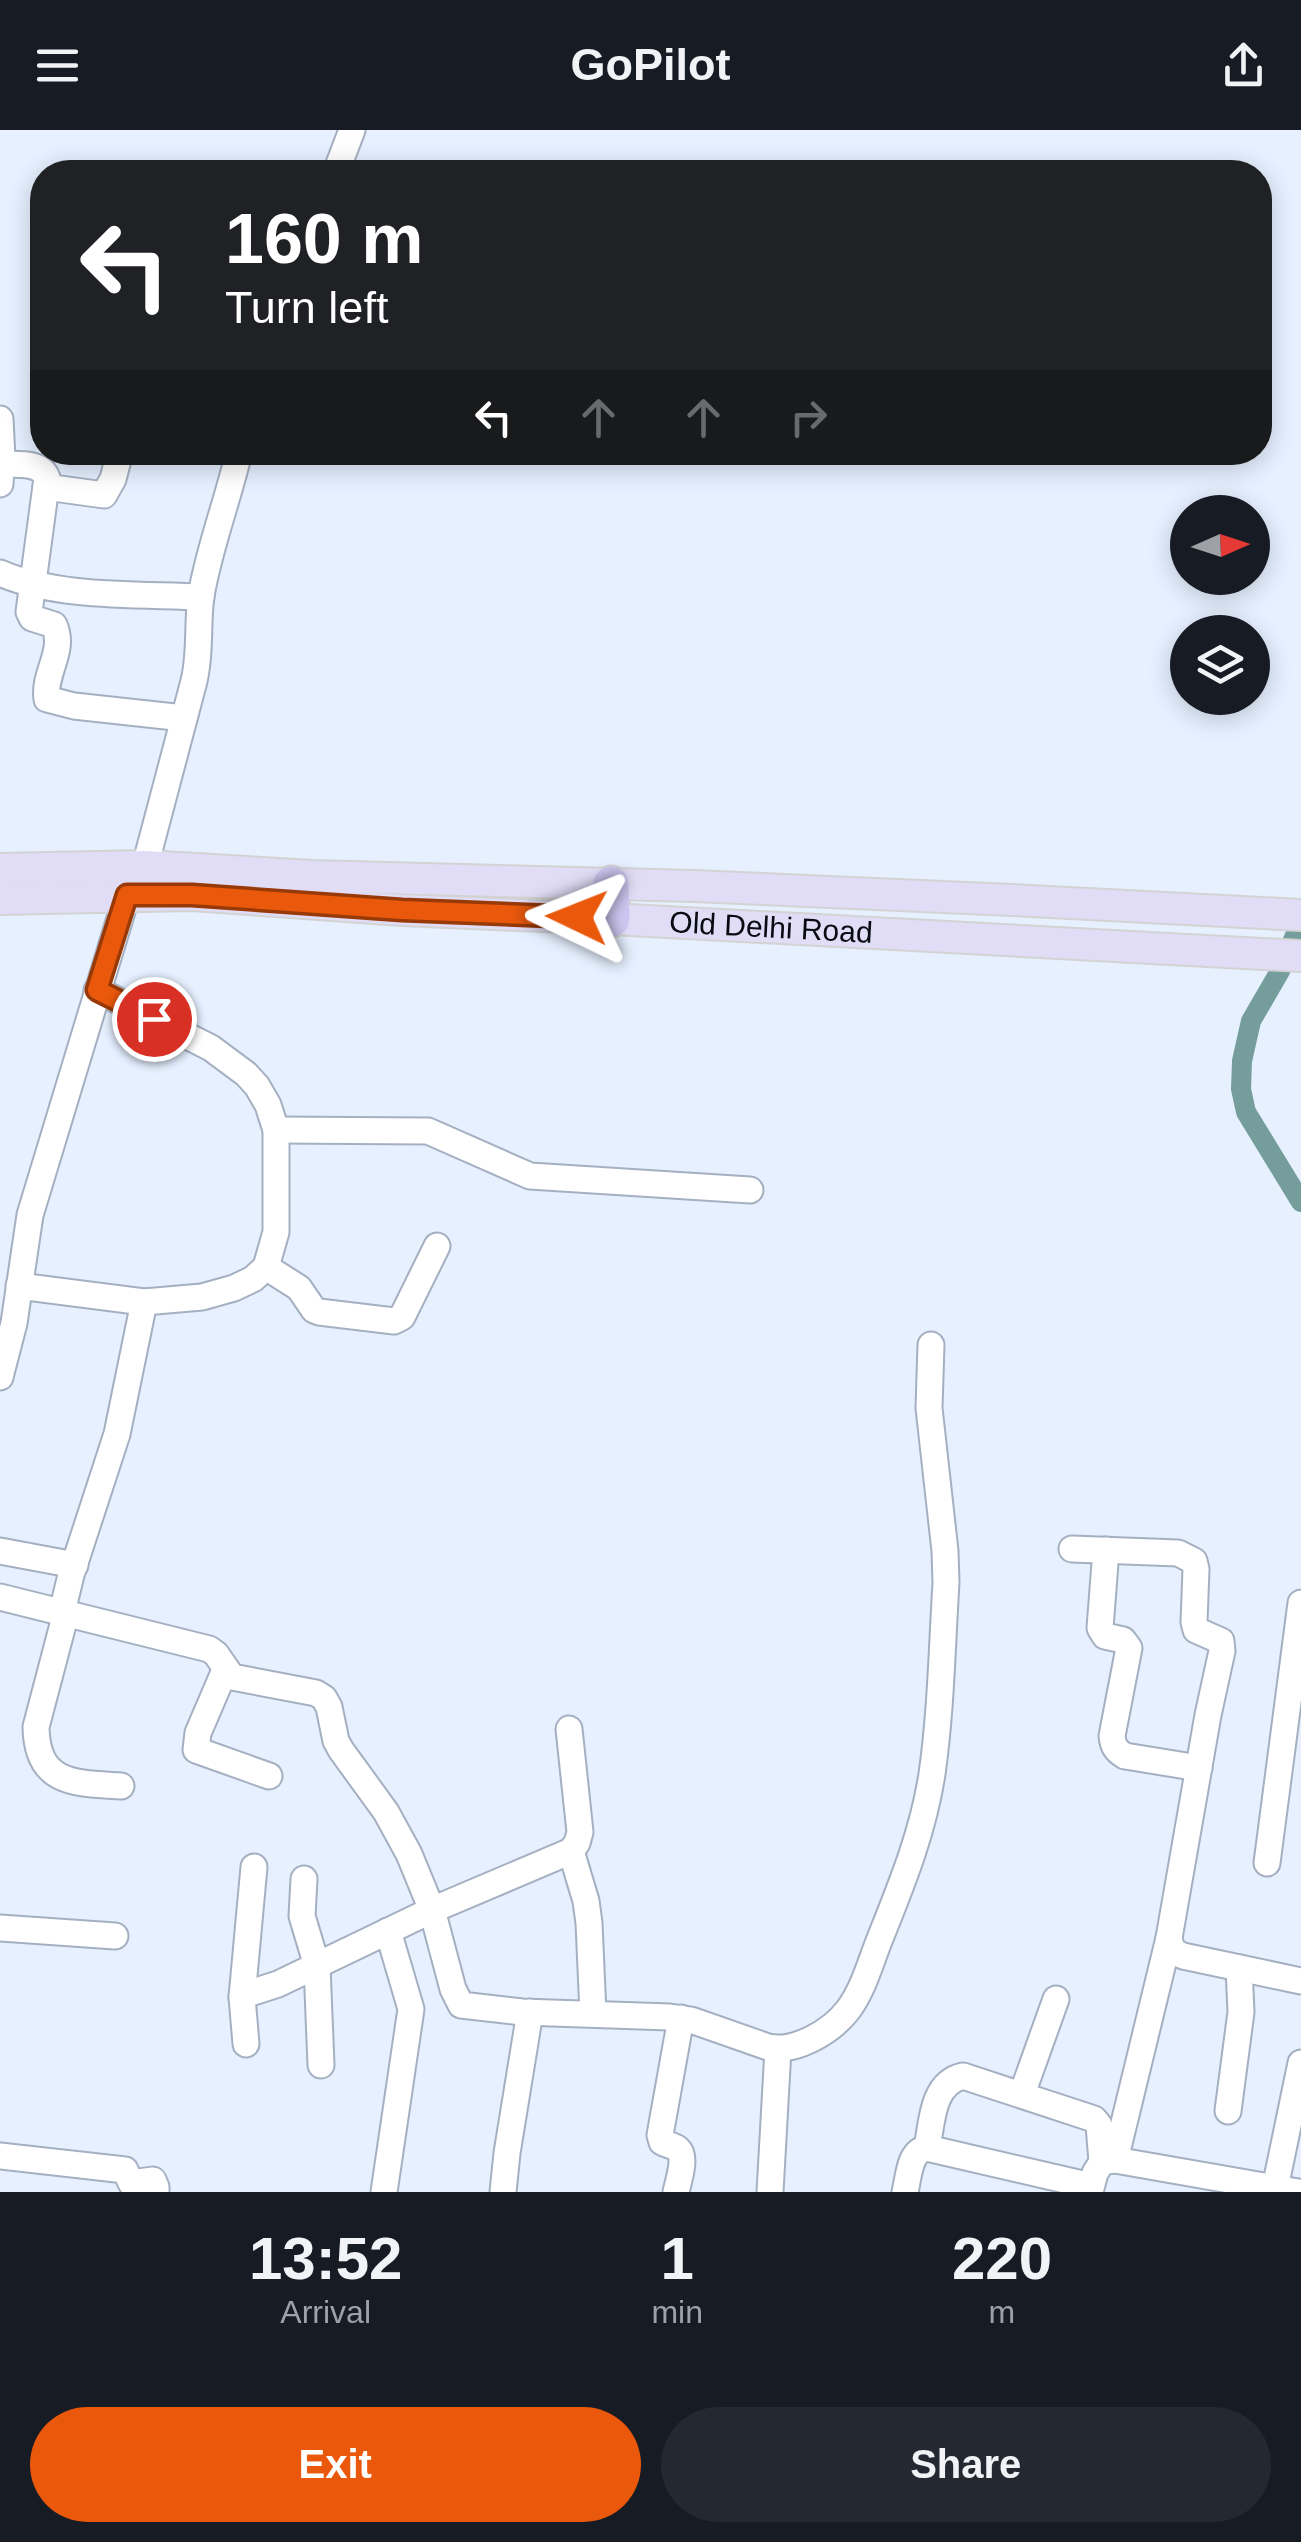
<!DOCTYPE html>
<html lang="en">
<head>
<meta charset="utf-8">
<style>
	:root { --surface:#171b24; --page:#242831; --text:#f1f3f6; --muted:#9ea1a6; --accent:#ea580c }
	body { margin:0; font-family:Helvetica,sans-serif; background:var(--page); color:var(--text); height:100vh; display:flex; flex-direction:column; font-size:38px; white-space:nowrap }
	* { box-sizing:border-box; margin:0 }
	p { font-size:32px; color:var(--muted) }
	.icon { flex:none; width:55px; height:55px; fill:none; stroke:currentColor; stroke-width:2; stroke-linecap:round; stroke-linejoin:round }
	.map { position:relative; height:2062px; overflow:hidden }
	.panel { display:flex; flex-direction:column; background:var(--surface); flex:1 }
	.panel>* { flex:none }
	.hud { position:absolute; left:30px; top:30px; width:1242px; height:305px; border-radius:40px; box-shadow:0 5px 25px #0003; background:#202124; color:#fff; overflow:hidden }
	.needle { width:65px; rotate:87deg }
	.tools { position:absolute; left:1170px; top:365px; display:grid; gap:20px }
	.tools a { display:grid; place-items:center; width:100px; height:100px; border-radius:50%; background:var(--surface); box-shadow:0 5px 25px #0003; font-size:50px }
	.pin { position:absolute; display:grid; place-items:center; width:85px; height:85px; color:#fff; margin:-42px; border:5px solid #fff; border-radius:50%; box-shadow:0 2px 10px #0007 }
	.me { position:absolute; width:110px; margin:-55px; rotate:272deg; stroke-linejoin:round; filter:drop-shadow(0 0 8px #0008) }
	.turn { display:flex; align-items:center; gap:35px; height:210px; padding:0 30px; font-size:45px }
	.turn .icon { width:130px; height:130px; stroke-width:2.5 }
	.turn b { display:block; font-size:70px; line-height:85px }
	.lanes { display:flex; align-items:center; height:95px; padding:0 30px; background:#0003; justify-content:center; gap:50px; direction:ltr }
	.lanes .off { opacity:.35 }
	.eta { display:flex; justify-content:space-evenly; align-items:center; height:170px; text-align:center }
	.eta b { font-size:60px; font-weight:700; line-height:70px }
	.primary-button { display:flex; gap:20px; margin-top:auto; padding:20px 30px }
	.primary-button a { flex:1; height:115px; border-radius:60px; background:var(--accent); color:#fff; font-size:40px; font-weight:700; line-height:115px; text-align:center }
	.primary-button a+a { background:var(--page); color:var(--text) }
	header { display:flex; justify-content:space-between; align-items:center; height:130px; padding:0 30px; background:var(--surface); font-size:45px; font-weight:700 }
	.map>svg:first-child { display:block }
</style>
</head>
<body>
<header><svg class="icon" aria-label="menu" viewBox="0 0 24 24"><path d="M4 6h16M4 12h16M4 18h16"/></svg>GoPilot<svg class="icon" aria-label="share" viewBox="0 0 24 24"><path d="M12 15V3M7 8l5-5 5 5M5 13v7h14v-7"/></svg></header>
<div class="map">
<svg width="1301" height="2062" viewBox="0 0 1301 2062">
	<rect width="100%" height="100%" fill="#e6f0ff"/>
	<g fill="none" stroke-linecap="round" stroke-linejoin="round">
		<polyline stroke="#749d9b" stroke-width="20" points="1301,791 1280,841 1251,891 1242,931 1241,959 1246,982 1301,1072"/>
		<defs>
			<g id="minor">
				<polyline points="336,42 352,0"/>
				<polyline points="0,289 2,328 0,354"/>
				<path d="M2 334C17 335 41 331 47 348L29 482 32 488 54 495C66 521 43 543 47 569L74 576 184 588"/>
				<polyline points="46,357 104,365 113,349 120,322"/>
				<path d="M0 443C57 468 138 464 201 467"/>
				<path d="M145 736 194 551C201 522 197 494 201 466 209 418 228 370 239 322"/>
				<polyline points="276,1000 428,1001 530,1046 750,1060"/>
				<polyline points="266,1137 299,1158 314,1180 319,1182 394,1191 402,1187 437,1116"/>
				<polyline points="19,1156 144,1172 202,1167 234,1158 253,1149 266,1137 276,1102 276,1000 268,975 257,956 246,944 211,918 97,860"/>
				<polyline points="0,1247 14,1193 30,1085 127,765"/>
				<path d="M1072 1419 1178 1423 1194 1431 1196 1439 1194 1492 1196 1500 1221 1511 1222 1521 1208 1585 1169 1808C1171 1818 1173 1822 1183 1826L1301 1851"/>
				<path d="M1106 1420 1100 1498 1105 1506 1123 1510 1129 1518 1112 1606C1113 1616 1116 1621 1125 1626L1199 1638"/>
				<polyline points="0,1421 75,1435"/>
				<path d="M0 1467 209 1519 216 1524 232 1547 316 1563 324 1568 329 1577 336 1611 341 1620 386 1682 409 1724 432 1780 453 1859 461 1875 522 1882 670 1887 691 1890 768 1917C795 1923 831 1902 848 1880 863 1860 870 1834 879 1811 901 1756 923 1703 932 1644 941 1581 942 1516 946 1453L945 1421 929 1278 931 1215"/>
				<polyline points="62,1482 71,1445 117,1304 144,1172"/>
				<path d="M66 1483 36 1597C37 1655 75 1653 121 1656"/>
				<polyline points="225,1540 198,1603 196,1620 269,1646"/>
				<polyline points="571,1721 586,1771 589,1793 593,1884"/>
				<polyline points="1267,1733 1301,1473"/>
				<polyline points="304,1749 302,1786 317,1836 321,1935"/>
				<polyline points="0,1798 115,1806"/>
				<polyline points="242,1867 254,1737"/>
				<polyline points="246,1914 242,1867 247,1864 278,1854 432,1780 571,1721 577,1713 580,1702 569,1599"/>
				<polyline points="1022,1964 1056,1869"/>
				<polyline points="1228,1981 1241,1882 1239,1838"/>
				<path d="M927 2018C932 1992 932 1953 963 1946L1094 1989 1099 1995 1102 2032"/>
				<polyline points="0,2026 125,2040 131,2053 153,2050 156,2057 156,2062"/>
				<polyline points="1115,2030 1169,1808"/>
				<polyline points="1275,2058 1301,1933"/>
				<polyline points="384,2062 411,1879 388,1801"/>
				<polyline points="503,2062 507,2023 530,1882"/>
				<path d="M676 2062C678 2052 687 2027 678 2019 673 2015 667 2015 662 2012L660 2005 681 1888"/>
				<polyline points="770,2062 778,1919"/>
				<path d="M905 2062C909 2046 909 2021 927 2018L1091 2056"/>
				<polyline points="1090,2062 1095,2043 1102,2032 1115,2030 1298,2062"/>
			</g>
			<g id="major">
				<polyline points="0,739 145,736 312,746 694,756 1012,770 1301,785"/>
				<path id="s1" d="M0 769 192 765 402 780 612 789 1301 826"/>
			</g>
			<polyline id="highway" points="611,754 612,789"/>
		</defs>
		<use href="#minor" stroke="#a4b0c1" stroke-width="29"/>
		<use href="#major" stroke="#d3d3d4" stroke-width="34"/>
		<use href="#highway" stroke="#d3d3d4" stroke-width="39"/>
		<use href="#minor" stroke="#fff" stroke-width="25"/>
		<use href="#major" stroke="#e2ddf7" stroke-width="30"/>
		<use href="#highway" stroke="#cec7f1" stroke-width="35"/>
	</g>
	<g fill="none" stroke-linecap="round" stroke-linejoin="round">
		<defs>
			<polyline id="route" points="154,889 97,860 127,765 192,765 402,780 577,787"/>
		</defs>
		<use href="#route" stroke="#983908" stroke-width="25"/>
		<use href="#route" stroke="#ea580c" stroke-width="18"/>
	</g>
	<g text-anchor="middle" stroke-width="10" stroke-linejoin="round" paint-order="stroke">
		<g font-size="30" fill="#080c12" stroke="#e6f0ff">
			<text dy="10" stroke="none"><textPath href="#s1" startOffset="772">Old Delhi Road</textPath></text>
		</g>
	</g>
</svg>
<div class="tools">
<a><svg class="needle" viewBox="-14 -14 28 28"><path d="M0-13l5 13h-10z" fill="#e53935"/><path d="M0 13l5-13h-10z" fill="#9ea1a6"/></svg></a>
<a><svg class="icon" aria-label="layers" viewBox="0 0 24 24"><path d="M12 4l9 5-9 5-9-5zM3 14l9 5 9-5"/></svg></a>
</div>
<div class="pin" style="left:154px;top:889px;background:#d93025"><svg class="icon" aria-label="arrive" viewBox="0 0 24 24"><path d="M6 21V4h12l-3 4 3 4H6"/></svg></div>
<svg class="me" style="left:577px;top:787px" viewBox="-20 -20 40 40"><path d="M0-17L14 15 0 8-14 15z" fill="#ea580c" stroke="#fff" stroke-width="4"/></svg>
<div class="hud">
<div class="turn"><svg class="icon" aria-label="left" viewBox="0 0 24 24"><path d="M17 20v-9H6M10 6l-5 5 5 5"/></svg><div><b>160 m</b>Turn left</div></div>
<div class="lanes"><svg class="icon" aria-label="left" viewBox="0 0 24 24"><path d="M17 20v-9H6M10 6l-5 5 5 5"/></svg><svg class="icon off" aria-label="ahead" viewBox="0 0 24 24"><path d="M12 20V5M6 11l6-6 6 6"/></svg><svg class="icon off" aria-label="ahead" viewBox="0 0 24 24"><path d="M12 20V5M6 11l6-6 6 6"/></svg><svg class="icon off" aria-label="right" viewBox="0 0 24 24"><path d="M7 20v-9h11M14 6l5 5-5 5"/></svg></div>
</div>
</div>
<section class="panel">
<div class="eta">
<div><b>13:52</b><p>Arrival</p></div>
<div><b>1</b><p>min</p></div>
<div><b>220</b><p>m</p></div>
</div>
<div class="primary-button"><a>Exit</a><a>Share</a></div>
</section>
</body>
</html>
